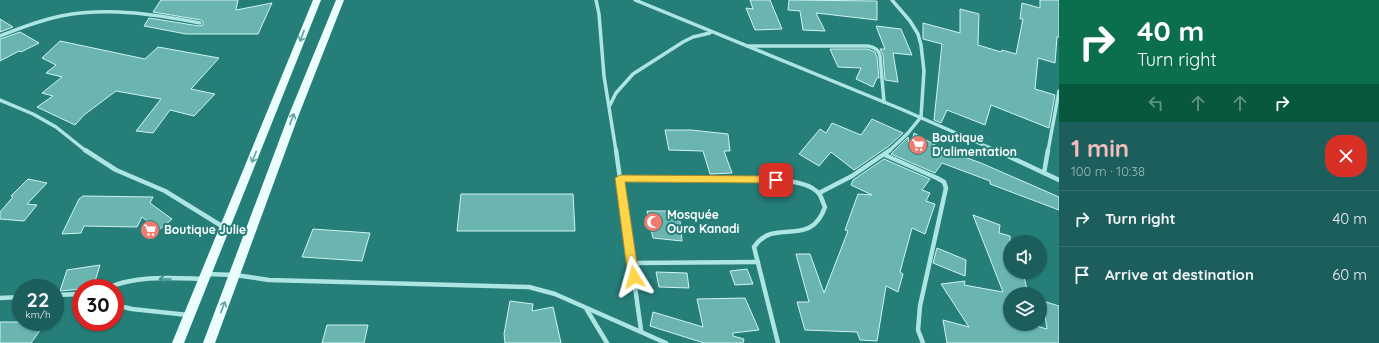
<!DOCTYPE html>
<html lang="en">
<head>
<meta charset="utf-8">
<style>
	:root { --surface:#1c5e5b; --page:#296764; --text:#f1f3f6; --muted:#a0babb; --line:#3a7371; --accent:#f0bdba }
	body { margin:0; font-family:Quicksand,sans-serif; background:var(--page); color:var(--text); height:100vh; display:flex; flex-direction:column; font-size:15px; white-space:nowrap }
	* { box-sizing:border-box; margin:0 }
	p { font-size:13px; color:var(--muted) }
	.icon { flex:none; width:22px; height:22px; fill:none; stroke:currentColor; stroke-width:2; stroke-linecap:round; stroke-linejoin:round }
	.map { position:relative; flex:1; overflow:hidden }
	.drawer { display:flex; flex-direction:column; background:var(--surface); width:320px }
	.drawer>* { flex:none }
	.guide { background:#0b6e4f; color:#fff; overflow:hidden }
	.fabs { position:absolute; left:1003px; top:235px; display:grid; gap:8px }
	.fabs a { display:grid; place-items:center; width:44px; height:44px; border-radius:50%; background:var(--surface); box-shadow:0 1px 3px #0004; font-size:20px }
	.speed { position:absolute; left:12px; top:279px; display:flex; gap:8px; font-size:20px; font-weight:700; text-align:center }
	.speed>* { display:grid; place-content:center; width:52px; height:52px; border-radius:50%; background:var(--surface); box-shadow:0 1px 3px #0004; line-height:1 }
	.speed small { font-size:10px; font-weight:400 }
	.speed .limit { border:6px solid #d22; background:#fff; color:#111 }
	.pin { position:absolute; display:grid; place-items:center; width:34px; height:34px; color:#fff; margin:-17px; border-radius:8px; box-shadow:0 2px 6px #0006 }
	.me { position:absolute; width:44px; margin:-22px; rotate:352deg; stroke-linejoin:round; filter:drop-shadow(0 0 3px #0008) }
	.turn { display:flex; align-items:center; gap:14px; height:84px; padding:0 12px; font-size:18px }
	.turn .icon { width:52px; height:52px; stroke-width:2.5 }
	.turn b { display:block; font-size:28px; line-height:34px }
	.lanes { display:flex; align-items:center; height:38px; padding:0 12px; background:#0003; justify-content:center; gap:20px; direction:ltr }
	.lanes .off { opacity:.35 }
	.round { display:grid; place-items:center; flex:none; width:42px; height:42px; border-radius:16px; background:var(--page) }
	.summary { display:flex; align-items:center; justify-content:space-between; height:68px; padding:0 12px }
	h1 { font-size:24px; font-weight:700; line-height:30px; color:var(--accent) }
	ul { padding:0; list-style:none }
	li { display:flex; align-items:center; gap:12px; height:56px; padding:0 12px; border-top:1px solid var(--line) }
	li div { flex:1 }
	li b { display:block; font-size:15px }
	li em { font-style:normal }
	main { display:flex; flex:1; min-height:0 }
	.map>svg:first-child { display:block }
</style>
</head>
<body>
<main>
<div class="map">
<svg width="1059" height="343" viewBox="0 0 1059 343">
	<rect width="100%" height="100%" fill="#267e79"/>
	<g fill="#6ab5b0" stroke="#cff4f1">
		<polygon points="161,0 238,0 236,10 272,3 258,34 186,34 144,26 149,18 199,26 203,25 203,22 201,20 153,12"/>
		<polygon points="750,0 770,0 782,29 755,30 746,8 753,9"/>
		<polygon points="789,0 877,1 877,20 816,13 825,31 803,30 800,11 788,10"/>
		<polygon points="1040,0 1059,0 1059,37 1057,37 1055,63 1038,58 1035,89 1055,95 1049,128 991,105 985,125 947,110 941,123 934,120 942,44 923,39 923,23 960,33 960,9 979,14 978,45 1001,52 1002,50 1016,54 1023,19 1020,19 1022,3 1040,8"/>
		<polygon points="0,19 13,27 0,32"/>
		<polygon points="876,26 901,29 912,55 893,53 898,82 885,80 883,55 880,49 885,49"/>
		<polygon points="20,32 39,43 21,52 19,51 0,61 0,39"/>
		<polygon points="60,41 145,59 158,47 219,58 191,89 215,94 194,116 170,110 153,133 136,131 161,99 116,91 84,115 75,125 37,107 53,96 42,93 62,77 46,73 56,65 42,58"/>
		<polygon points="830,49 868,49 875,52 877,57 879,78 877,78 873,87 856,79 861,68 838,67"/>
		<polygon points="872,119 903,133 889,146 854,170 831,152 819,166 799,154 820,129 826,133 832,123 861,135"/>
		<polygon points="665,130 691,130 728,134 730,151 724,151 732,173 710,174 703,151 669,150"/>
		<polygon points="914,133 942,149 981,163 1059,197 1059,210 990,184 990,181 942,163 935,173 891,154 908,137 910,150"/>
		<polygon points="884,159 930,179 922,190 930,193 926,201 935,204 925,234 912,228 900,272 903,274 898,292 886,286 877,341 860,340 857,332 805,330 797,302 809,302 796,254 810,254 824,293 848,231 845,230 858,194 872,195 851,185 853,180"/>
		<polygon points="28,179 47,183 27,204 37,205 24,221 0,219 0,212 13,197 11,196"/>
		<polygon points="461,194 573,194 575,231 457,231"/>
		<polygon points="83,196 153,197 150,203 172,219 159,230 142,217 137,227 84,226 81,233 62,234 79,199"/>
		<polygon points="647,211 679,211 682,241 653,238"/>
		<polygon points="973,215 1000,225 999,233 1010,236 1010,272 1023,272 1028,294 1010,294 1010,324 1030,324 1047,329 1043,301 1059,306 1059,343 947,343 943,320 969,327 941,284 965,281 964,285 1003,292"/>
		<polygon points="313,229 370,233 362,261 302,257"/>
		<polygon points="937,248 966,260 965,276 933,263"/>
		<polygon points="100,265 93,288 60,291 67,270"/>
		<polygon points="747,269 753,284 735,285 730,271"/>
		<polygon points="656,272 687,273 689,288 659,287"/>
		<polygon points="745,298 759,330 733,333 733,336 744,339 743,343 704,343 650,326 653,312 703,327 697,299"/>
		<polygon points="510,301 533,304 532,311 553,307 561,343 505,343 504,334"/>
		<polygon points="0,322 46,322 31,343 0,343"/>
		<polygon points="327,325 368,325 364,343 322,343"/>
	</g>
	<g fill="none" stroke-linecap="round" stroke-linejoin="round">
		<g stroke="#ace5e1" stroke-width="3.5">
			<polyline points="596,0 599,14 604,76 616,151"/>
			<polyline points="635,0 901,109 997,151"/>
			<path d="M0 36C20 28 40 20 61 16 107 7 154 14 200 23"/>
			<path d="M747 46H868C874 47 879 49 880 56L884 102"/>
			<polyline points="0,100 33,114 56,127 86,151"/>
			<polyline points="610,105 616,93 633,74 683,42 693,37 710,33"/>
			<polyline points="889,151 908,133 921,117 924,71 921,45 918,34 910,21 892,0"/>
			<polyline points="1048,151 1059,91"/>
		</g>
		<g stroke="#ace5e1" stroke-width="4.5">
			<polyline points="85,150 116,170 165,191 225,228"/>
			<polyline points="616,150 641,330"/>
			<polyline points="995,150 1059,180"/>
			<polyline points="885,155 937,178 944,182 946,188 920,306 918,330 923,343"/>
			<polyline points="1044,173 1048,150"/>
			<path d="M620 178 776 180C790 181 812 183 820 195 822 199 823 203 825 207 810 250 775 216 754 247L778 343"/>
			<polyline points="819,193 852,176 890,150"/>
			<polyline points="632,263 758,262"/>
			<polyline points="207,274 235,275 269,280 529,287 555,294 666,343"/>
			<path d="M107 288C138 275 171 278 204 279"/>
			<polyline points="55,295 81,294"/>
			<polyline points="0,298 21,297"/>
			<polyline points="115,305 132,309 188,315"/>
			<polyline points="587,310 607,343"/>
		</g>
		<g fill="#ecfdfd" fill-rule="evenodd">
			<polygon points="313,0 321,0 184,343 172,343"/>
			<polygon points="336,0 344,0 298,117 215,343 203,343 288,117"/>
		</g>
	</g>
	<defs><path id="oneway-shaft" d="M-6 0H5M1.5-3L5.5 0L1.5 3" fill="none" stroke-width="1.6" stroke-linecap="round" stroke-linejoin="round"/></defs>
	<g stroke="#61a4a1">
		<use href="#oneway-shaft" transform="translate(302 36) rotate(111)"/>
		<use href="#oneway-shaft" transform="translate(292 119) rotate(-69)"/>
		<use href="#oneway-shaft" transform="translate(254 157) rotate(112)"/>
		<use href="#oneway-shaft" transform="translate(223 307) rotate(-69)"/>
	</g>
	<use stroke="#3a8d89" href="#oneway-shaft" transform="translate(165 279) rotate(180)"/>
	<polygon fill="#ffd54a" stroke="#a68a30" points="620,175 776,176 780,180 776,183 625,182 639,277 637,280 634,281 630,280 628,277 615,178"/>
	<defs>
		<symbol id="supermarket-disc" viewBox="-11 -11 22 22"><circle r="9.5" fill="#ef7b71" stroke="#267e79"/><path d="M-6-5.5h2.5l.6 2H6L4.5 2H-2.5L-4.4-4H-6ZM-1.5 3.2a1.3 1.3 0 1 0 .1 0ZM3 3.2a1.3 1.3 0 1 0 .1 0Z" fill="#fff"/></symbol>
		<symbol id="mosque-disc" viewBox="-11 -11 22 22"><circle r="9.5" fill="#ef7b71" stroke="#267e79"/><path d="M3.5-4.9A6 6 0 1 0 3.5 4.9A5 5 0 1 1 3.5-4.9Z" fill="#fff"/></symbol>
	</defs>
	<g fill-rule="evenodd">
		<use href="#supermarket-disc" x="907" y="134" width="22" height="22"/>
		<use href="#mosque-disc" x="642" y="211" width="22" height="22"/>
		<use href="#supermarket-disc" x="139" y="219" width="22" height="22"/>
	</g>
	<g text-anchor="middle" stroke-width="4" stroke-linejoin="round" paint-order="stroke">
		<g font-size="12" font-weight="bold" fill="#fff" stroke="#267e79" text-anchor="start">
			<text x="932" y="142">Boutique<tspan x="932" dy="14">D'alimentation</tspan></text>
			<text x="667" y="219">Mosquée<tspan x="667" dy="14">Ouro Kanadi</tspan></text>
			<text x="164" y="234">Boutique Julie</text>
		</g>
	</g>
</svg>
<div class="fabs">
<a><svg class="icon" aria-label="sound" viewBox="0 0 24 24"><path d="M4 9h4l5-4v14l-5-4H4zM17 9q2 3 0 6"/></svg></a>
<a><svg class="icon" aria-label="layers" viewBox="0 0 24 24"><path d="M12 4l9 5-9 5-9-5zM3 14l9 5 9-5"/></svg></a>
</div>
<div class="speed"><div>22<small>km/h</small></div><div class="limit">30</div></div>
<div class="pin" style="left:776px;top:180px;background:#d93025"><svg class="icon" aria-label="arrive" viewBox="0 0 24 24"><path d="M6 21V4h12l-3 4 3 4H6"/></svg></div>
<svg class="me" style="left:634px;top:277px" viewBox="-20 -20 40 40"><path d="M0-17L14 15 0 8-14 15z" fill="#ffd54a" stroke="#fff" stroke-width="4"/></svg>
</div>
<section class="drawer">
<div class="guide">
<div class="turn"><svg class="icon" aria-label="right" viewBox="0 0 24 24"><path d="M7 20v-9h11M14 6l5 5-5 5"/></svg><div><b>40 m</b>Turn right</div></div>
<div class="lanes"><svg class="icon off" aria-label="left" viewBox="0 0 24 24"><path d="M17 20v-9H6M10 6l-5 5 5 5"/></svg><svg class="icon off" aria-label="ahead" viewBox="0 0 24 24"><path d="M12 20V5M6 11l6-6 6 6"/></svg><svg class="icon off" aria-label="ahead" viewBox="0 0 24 24"><path d="M12 20V5M6 11l6-6 6 6"/></svg><svg class="icon" aria-label="right" viewBox="0 0 24 24"><path d="M7 20v-9h11M14 6l5 5-5 5"/></svg></div>
</div>
<div class="summary"><div><h1>1 min</h1><p>100 m · 10:38</p></div><a class="round" style="background:#d93025;color:#fff"><svg class="icon" aria-label="close" viewBox="0 0 24 24"><path d="M6 6l12 12M18 6L6 18"/></svg></a></div>
<ul>
<li><svg class="icon" aria-label="right" viewBox="0 0 24 24"><path d="M7 20v-9h11M14 6l5 5-5 5"/></svg><div><b>Turn right</b></div><em>40 m</em></li>
<li><svg class="icon" aria-label="arrive" viewBox="0 0 24 24"><path d="M6 21V4h12l-3 4 3 4H6"/></svg><div><b>Arrive at destination</b></div><em>60 m</em></li>
</ul>
</section>
</main>
</body>
</html>
